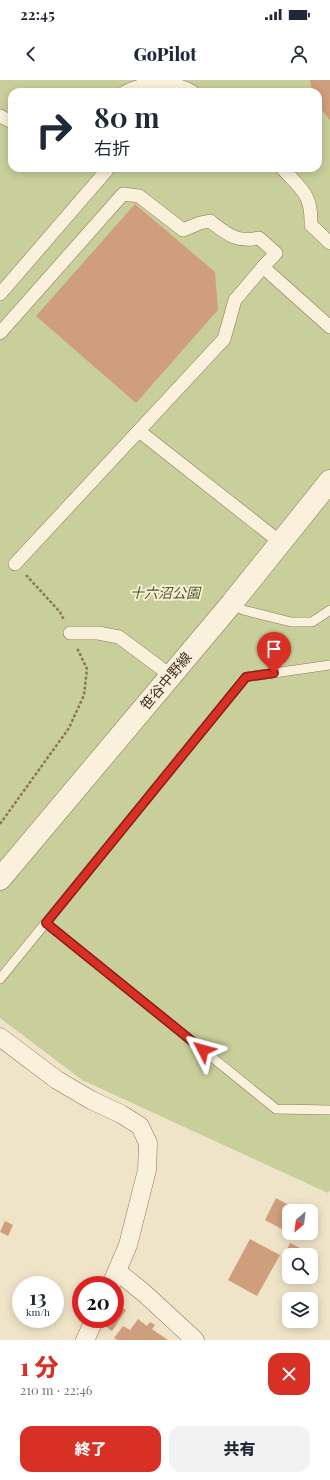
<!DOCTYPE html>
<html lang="ja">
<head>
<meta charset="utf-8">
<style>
	:root { --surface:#fff; --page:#f2f2f3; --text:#1f2937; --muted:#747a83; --accent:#d93025 }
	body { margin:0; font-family:"Playfair Display","Noto Sans JP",serif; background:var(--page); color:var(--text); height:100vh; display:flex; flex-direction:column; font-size:15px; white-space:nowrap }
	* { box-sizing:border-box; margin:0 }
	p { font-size:13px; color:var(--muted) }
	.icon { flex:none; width:22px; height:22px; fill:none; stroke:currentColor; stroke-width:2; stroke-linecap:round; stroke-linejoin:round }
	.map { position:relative; height:1260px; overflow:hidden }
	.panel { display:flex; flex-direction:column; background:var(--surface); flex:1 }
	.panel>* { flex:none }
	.banner { position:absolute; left:8px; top:8px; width:314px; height:84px; border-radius:12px; box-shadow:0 2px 10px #0003; background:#fff; color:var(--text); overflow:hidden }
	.needle { width:26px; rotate:208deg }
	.fabs { position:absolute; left:282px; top:1124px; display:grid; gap:8px }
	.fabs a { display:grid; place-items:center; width:36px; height:36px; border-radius:8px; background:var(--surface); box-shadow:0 2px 10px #0003; font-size:20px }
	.speed { position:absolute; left:12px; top:1196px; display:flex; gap:8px; font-size:20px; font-weight:700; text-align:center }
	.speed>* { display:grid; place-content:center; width:52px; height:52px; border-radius:50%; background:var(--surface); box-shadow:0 2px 10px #0003; line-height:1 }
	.speed small { font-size:10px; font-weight:400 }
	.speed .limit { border:6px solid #d22; background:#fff; color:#111 }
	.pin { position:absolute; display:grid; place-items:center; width:34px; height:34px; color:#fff; margin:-41px -17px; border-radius:50% 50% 50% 0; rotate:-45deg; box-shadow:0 0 4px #0007 }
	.pin .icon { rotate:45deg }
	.me { position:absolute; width:44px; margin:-22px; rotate:309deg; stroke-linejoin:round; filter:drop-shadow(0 0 3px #0008) }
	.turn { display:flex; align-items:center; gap:14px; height:84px; padding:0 20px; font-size:18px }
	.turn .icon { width:52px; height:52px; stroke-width:2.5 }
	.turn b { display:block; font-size:28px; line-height:34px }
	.round { display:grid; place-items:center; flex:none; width:42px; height:42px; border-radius:12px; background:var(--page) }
	.headline { display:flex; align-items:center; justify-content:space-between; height:68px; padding:0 20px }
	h1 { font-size:24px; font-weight:800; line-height:30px; color:var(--accent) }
	.button { display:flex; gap:8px; margin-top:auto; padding:8px 20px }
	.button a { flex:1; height:46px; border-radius:12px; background:var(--accent); color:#fff; font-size:16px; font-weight:800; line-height:46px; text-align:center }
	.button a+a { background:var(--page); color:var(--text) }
	.status { display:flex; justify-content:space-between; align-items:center; height:28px; padding:0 20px; background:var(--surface); direction:ltr }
	.status svg { height:11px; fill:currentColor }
	header { display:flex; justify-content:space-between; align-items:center; height:52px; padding:0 20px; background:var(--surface); font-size:18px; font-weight:800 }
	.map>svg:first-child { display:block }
</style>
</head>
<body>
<div class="status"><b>22:45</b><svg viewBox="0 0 49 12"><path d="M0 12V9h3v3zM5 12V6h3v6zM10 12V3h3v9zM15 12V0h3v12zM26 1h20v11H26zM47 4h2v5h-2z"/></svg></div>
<header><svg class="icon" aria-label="back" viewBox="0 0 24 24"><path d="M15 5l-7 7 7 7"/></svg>GoPilot<svg class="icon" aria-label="person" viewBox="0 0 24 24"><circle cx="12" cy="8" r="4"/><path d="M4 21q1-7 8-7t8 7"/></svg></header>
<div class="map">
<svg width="330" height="1260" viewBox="0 0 330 1260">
	<rect width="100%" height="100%" fill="#f0e4c8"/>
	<path fill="#c9cf9b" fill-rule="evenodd" d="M0 0H330V1110L328 1113 82 1000 0 938ZM12 12H318V88H12Z"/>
	<g fill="#cf9f7d">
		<polygon points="310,0 330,0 330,40 318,25 318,12 312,12"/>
		<polygon points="135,124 215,192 218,230 136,323 36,236"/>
		<polygon points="276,1118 300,1131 289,1131 289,1153 265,1140"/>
		<polygon points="5,1141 13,1145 8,1156 0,1152"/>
		<polygon points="290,1153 307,1153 303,1160"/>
		<polygon points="250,1159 280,1175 257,1216 228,1200"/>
		<polygon points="290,1163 300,1168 296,1174 287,1169"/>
		<polygon points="115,1223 126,1230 112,1251 101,1243 104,1239 115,1239"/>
		<polygon points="138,1239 147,1246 150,1242 155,1245 152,1249 168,1260 118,1260 114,1258 123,1246 130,1250"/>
	</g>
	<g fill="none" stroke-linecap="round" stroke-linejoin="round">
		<defs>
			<g id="service">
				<polyline points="232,523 243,530 291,542 312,542 330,530"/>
				<polyline points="46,843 276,1029 330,1030"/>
				<polyline points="0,899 246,597 330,585"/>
			</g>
			<g id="pedestrian">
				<path d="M125 12C146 1 173 0 193 12"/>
				<polyline points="0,36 12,42"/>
				<path d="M282 88C301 109 312 114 311 145L330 163"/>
				<polyline points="0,214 107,90 106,88"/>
				<path d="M0 253 123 114 139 116 183 150 200 143 210 141C227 154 236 163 259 158L276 173 263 187 330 247"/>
				<polyline points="139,351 280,462"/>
				<polyline points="15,484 224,259 235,220 263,187"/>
				<polyline points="70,553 98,553 119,557 170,595"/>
			</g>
			<g id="minor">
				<polyline points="0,957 57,1000 91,1020 121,1034 140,1046 148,1063 147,1090 128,1165 111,1205"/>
				<polyline points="118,1192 144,1213 195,1260"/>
				<polyline points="85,1260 95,1239"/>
			</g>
			<polyline id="tertiary" points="0,799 232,523 330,401"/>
		</defs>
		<use href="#service" stroke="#8d765c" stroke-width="10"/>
		<use href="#pedestrian" stroke="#8d765c" stroke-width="14"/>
		<use href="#minor" stroke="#8d765c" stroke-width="19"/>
		<use href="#tertiary" stroke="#8d765c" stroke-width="23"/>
		<g stroke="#8d765c" stroke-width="2.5" stroke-dasharray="3 2" stroke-linecap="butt">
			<polyline points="26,495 60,532 64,540"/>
			<polyline points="0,744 69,648 84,615 87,589 77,568"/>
		</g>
		<use href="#service" stroke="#faf1dc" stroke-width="9"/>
		<use href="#pedestrian" stroke="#faf1dc" stroke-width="13"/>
		<use href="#minor" stroke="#faf1dc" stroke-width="18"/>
		<use href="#tertiary" stroke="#faf1dc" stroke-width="22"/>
	</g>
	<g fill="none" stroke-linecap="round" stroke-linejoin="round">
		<defs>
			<polyline id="route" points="203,970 46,843 246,597 274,593"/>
		</defs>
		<use href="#route" stroke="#8d1f18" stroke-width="10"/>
		<use href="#route" stroke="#d93025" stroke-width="7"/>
	</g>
	<g text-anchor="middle" stroke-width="4" stroke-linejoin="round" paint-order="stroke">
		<g font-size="14" font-style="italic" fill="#4d5a26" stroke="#f7eed8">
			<text x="165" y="518">十六沼公園</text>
		</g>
		<g font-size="14" fill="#3d2e20" stroke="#f7eed8">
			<text transform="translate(166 601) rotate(-50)" y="5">笹谷中野線</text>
		</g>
	</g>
</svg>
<div class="fabs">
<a><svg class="needle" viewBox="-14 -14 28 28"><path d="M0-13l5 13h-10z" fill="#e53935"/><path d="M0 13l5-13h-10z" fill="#747a83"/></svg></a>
<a><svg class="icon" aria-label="search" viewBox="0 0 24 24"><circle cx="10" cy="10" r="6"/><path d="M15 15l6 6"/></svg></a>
<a><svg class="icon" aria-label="layers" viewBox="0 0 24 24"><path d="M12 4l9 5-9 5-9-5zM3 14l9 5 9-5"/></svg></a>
</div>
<div class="speed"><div>13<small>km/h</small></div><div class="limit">20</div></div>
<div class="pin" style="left:274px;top:593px;background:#d93025"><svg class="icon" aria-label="arrive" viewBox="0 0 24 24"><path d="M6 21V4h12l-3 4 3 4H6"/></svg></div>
<svg class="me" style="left:203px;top:970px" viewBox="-20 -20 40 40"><path d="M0-17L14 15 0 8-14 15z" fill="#d93025" stroke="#fff" stroke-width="4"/></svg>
<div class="banner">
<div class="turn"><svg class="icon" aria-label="right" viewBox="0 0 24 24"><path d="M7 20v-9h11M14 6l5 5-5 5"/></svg><div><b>80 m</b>右折</div></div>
</div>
</div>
<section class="panel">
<div class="headline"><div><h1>1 分</h1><p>210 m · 22:46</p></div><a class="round" style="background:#d93025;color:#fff"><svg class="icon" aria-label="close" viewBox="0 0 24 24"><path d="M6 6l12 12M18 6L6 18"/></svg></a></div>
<div class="button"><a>終了</a><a>共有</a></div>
</section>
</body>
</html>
